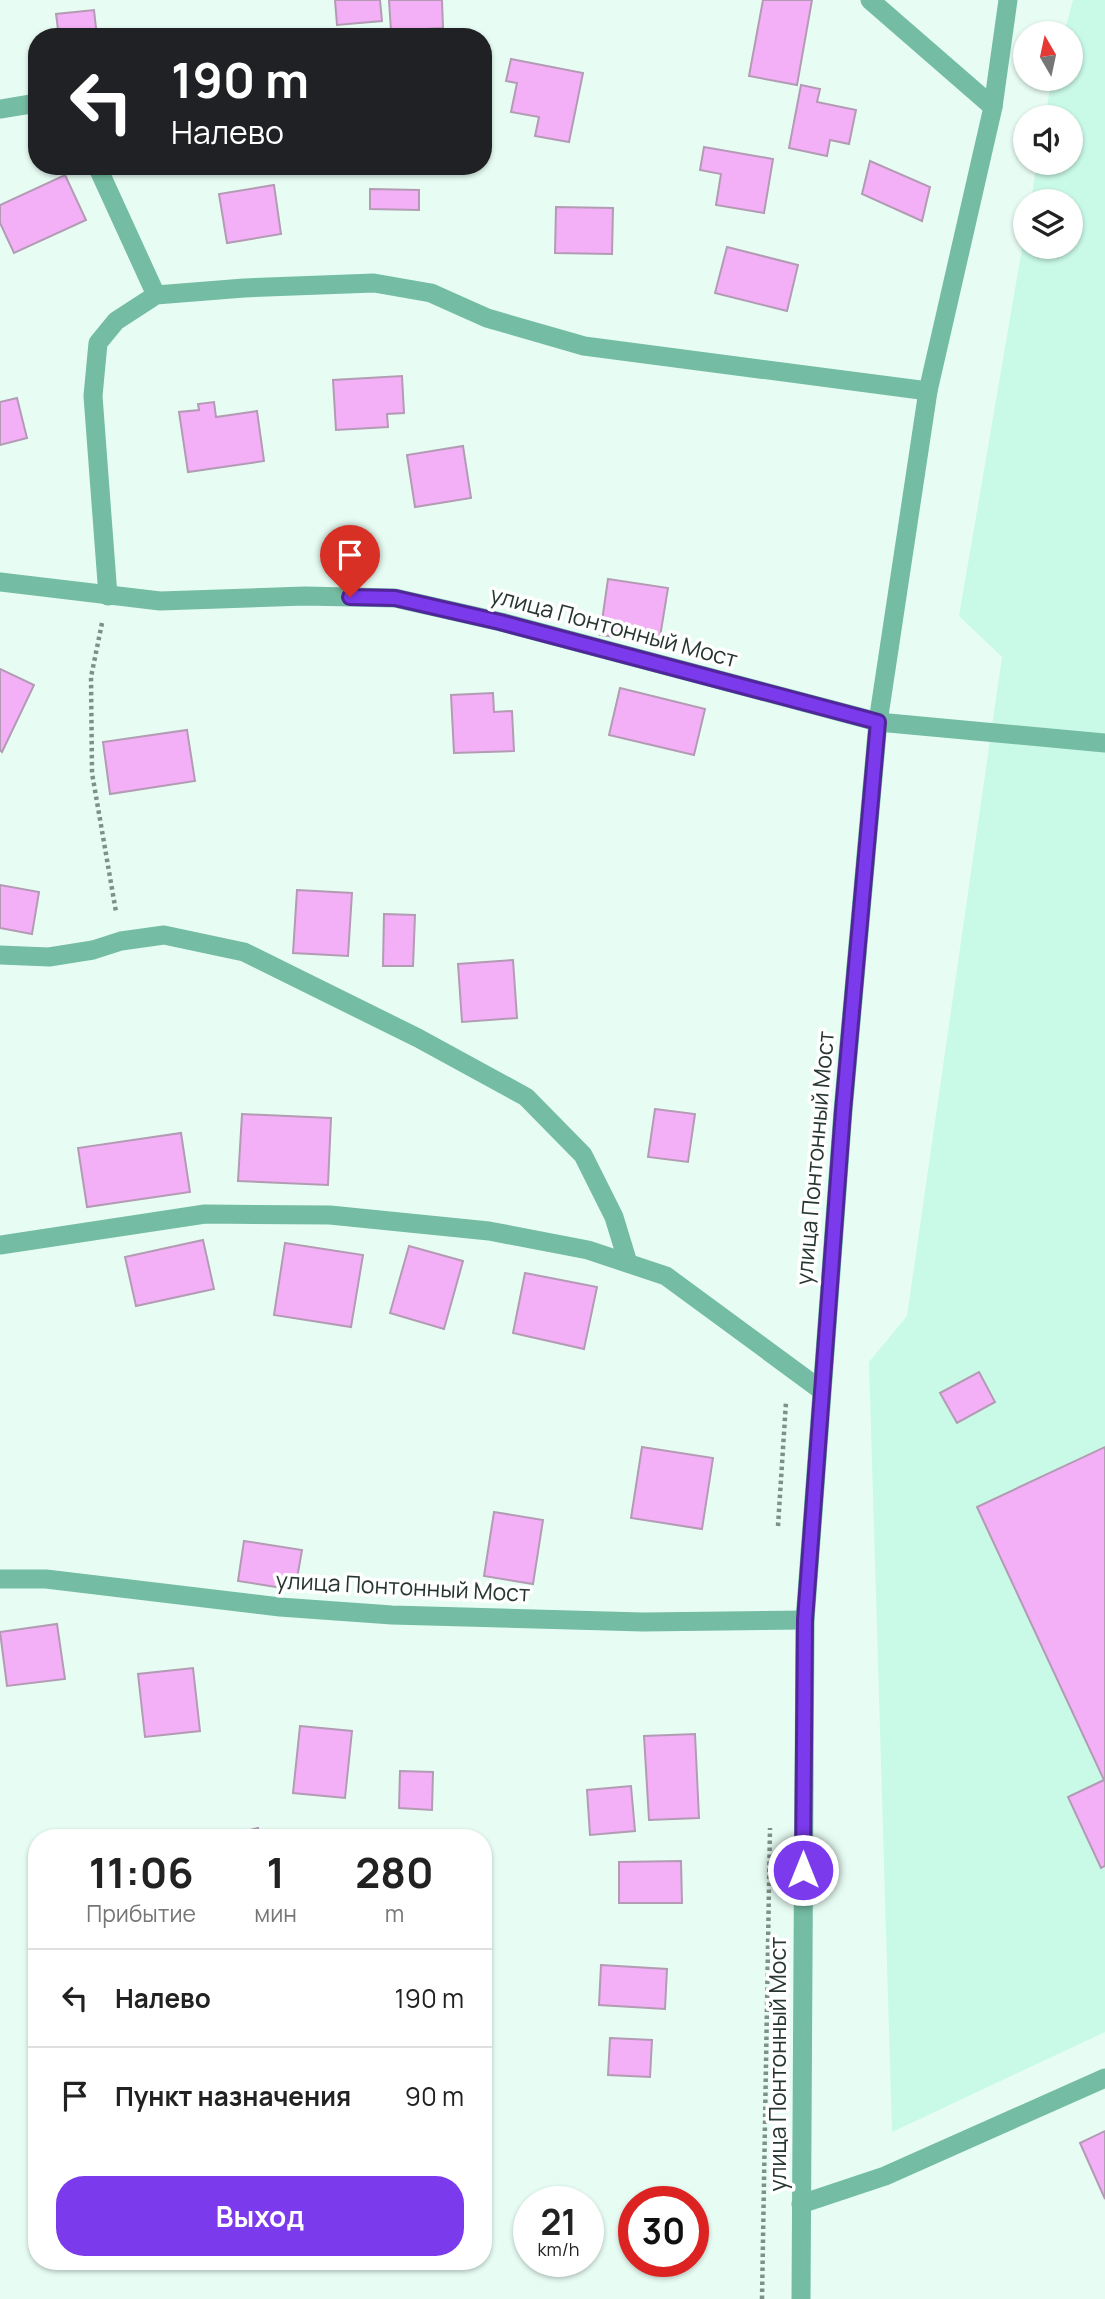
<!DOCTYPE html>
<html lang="ru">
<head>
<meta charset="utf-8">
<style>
	:root { --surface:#fff; --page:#f6f6f6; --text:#222; --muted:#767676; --line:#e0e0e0; --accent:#7c3aed }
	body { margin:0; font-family:Manrope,sans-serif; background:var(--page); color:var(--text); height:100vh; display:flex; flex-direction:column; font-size:26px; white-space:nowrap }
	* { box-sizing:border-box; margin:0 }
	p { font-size:23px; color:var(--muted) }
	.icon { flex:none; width:38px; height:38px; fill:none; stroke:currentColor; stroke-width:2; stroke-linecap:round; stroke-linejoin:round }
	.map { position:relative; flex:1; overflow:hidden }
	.panel { position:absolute; left:28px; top:1829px; width:464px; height:441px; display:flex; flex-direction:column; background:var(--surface); border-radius:28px; box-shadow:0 2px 5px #0004 }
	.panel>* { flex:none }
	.top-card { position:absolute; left:28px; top:28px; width:464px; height:147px; border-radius:28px; box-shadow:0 2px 5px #0004; background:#202124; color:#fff; overflow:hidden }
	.needle { width:46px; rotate:351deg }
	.tools { position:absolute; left:1013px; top:21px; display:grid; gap:14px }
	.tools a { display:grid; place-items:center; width:70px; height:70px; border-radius:50%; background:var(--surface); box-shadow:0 2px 5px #0004; font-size:35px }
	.speed { position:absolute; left:513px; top:2186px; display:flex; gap:14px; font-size:35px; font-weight:700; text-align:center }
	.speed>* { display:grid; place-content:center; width:91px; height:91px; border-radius:50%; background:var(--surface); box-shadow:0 2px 5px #0004; line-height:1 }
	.speed small { font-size:18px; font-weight:400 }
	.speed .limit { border:10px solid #d22; background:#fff; color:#111 }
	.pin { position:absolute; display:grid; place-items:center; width:60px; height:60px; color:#fff; margin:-72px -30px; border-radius:50% 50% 50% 0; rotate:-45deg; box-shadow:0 0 7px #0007 }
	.pin .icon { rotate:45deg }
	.me { position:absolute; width:77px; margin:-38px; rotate:0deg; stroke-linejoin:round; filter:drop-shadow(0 0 5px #0008) }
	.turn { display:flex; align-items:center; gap:24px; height:147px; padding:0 28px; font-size:32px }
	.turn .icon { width:91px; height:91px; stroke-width:2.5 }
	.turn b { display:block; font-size:49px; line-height:60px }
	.eta { display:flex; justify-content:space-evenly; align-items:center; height:119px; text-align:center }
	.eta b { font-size:42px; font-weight:700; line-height:49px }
	.cta { display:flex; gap:14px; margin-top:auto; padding:14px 28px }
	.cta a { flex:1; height:80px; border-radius:28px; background:var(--accent); color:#fff; font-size:28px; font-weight:700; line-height:80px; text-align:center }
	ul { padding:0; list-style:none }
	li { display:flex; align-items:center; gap:21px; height:98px; padding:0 28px; border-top:2px solid var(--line) }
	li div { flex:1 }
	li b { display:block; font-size:26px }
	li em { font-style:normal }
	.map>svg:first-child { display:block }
</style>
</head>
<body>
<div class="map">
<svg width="1105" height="2299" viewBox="0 0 1105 2299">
	<rect width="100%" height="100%" fill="#e7fdf4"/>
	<polygon fill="#c9f9e7" points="1073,0 1105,0 1105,2032 892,2132 869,1362 907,1316 1002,657 959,616 1025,231 1026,247 1071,247 1071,201 1031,201 1037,163 1071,163 1071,117 1045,117 1052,79 1071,79 1071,33 1064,33"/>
	<g fill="#f3b0f7" stroke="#b39bb4" stroke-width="2">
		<polygon points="335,0 380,0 382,21 337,25"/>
		<polygon points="389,0 442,0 443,28 391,31"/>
		<polygon points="763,0 812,0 797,85 749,76"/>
		<polygon points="94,10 97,37 59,37 56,14"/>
		<polygon points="511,59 583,73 569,142 535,136 539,117 511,112 517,83 506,81"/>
		<polygon points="801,85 820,89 817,102 856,110 849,144 830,140 827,156 789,148"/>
		<polygon points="704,147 773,159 764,213 716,205 721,174 700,170"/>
		<polygon points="870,161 930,187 922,221 862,194"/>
		<polygon points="65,175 86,220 14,253 0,223 0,205"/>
		<polygon points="274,185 281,234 227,243 219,194"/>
		<polygon points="370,189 419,190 419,210 370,209"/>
		<polygon points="556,207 613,208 612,254 555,253"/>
		<polygon points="727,247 798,265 787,311 715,293"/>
		<polygon points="402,376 404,413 387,414 388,427 336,430 333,380"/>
		<polygon points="17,398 27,438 0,445 0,402"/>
		<polygon points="214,402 216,417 257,411 264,461 188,472 179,412 199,410 198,404"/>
		<polygon points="463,446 471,498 415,507 407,455"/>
		<polygon points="608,579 668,588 659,643 600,635"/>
		<polygon points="0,669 34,685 2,752 0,750"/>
		<polygon points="620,688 705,709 694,755 609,735"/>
		<polygon points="493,693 494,712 512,711 514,751 454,753 451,695"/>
		<polygon points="187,730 195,781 110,794 103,742"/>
		<polygon points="0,885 39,892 32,934 0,928"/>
		<polygon points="297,890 352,893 348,956 293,953"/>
		<polygon points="384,914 415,915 413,966 383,966"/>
		<polygon points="513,960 517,1018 462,1022 458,964"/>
		<polygon points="655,1109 695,1114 688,1162 648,1157"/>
		<polygon points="242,1114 331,1118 328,1185 238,1181"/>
		<polygon points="181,1133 190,1192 87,1207 78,1148"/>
		<polygon points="203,1240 214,1289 136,1306 125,1257"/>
		<polygon points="285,1243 363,1255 351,1327 274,1315"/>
		<polygon points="409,1246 463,1261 444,1329 390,1313"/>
		<polygon points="525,1273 597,1287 584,1349 513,1333"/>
		<polygon points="979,1372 995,1402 957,1423 940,1393"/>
		<polygon points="642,1447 713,1458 702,1529 631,1518"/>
		<polygon points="1105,1447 1105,1866 1101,1868 1068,1797 1104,1780 977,1507"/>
		<polygon points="494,1512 543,1520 533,1584 484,1576"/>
		<polygon points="244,1541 302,1550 295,1590 238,1581"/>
		<polygon points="57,1624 65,1679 7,1686 0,1632"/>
		<polygon points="193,1668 200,1731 145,1737 138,1674"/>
		<polygon points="300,1726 352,1731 345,1798 293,1793"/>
		<polygon points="695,1734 699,1818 649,1820 644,1736"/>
		<polygon points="400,1771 433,1772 432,1810 399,1808"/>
		<polygon points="631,1786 635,1831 590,1835 587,1790"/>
		<polygon points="258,1828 260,1838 216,1838"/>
		<polygon points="681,1861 682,1903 619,1903 619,1862"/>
		<polygon points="601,1965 667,1969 665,2009 599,2005"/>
		<polygon points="610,2038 652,2040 650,2077 608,2075"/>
		<polygon points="1105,2131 1105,2199 1080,2143"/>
	</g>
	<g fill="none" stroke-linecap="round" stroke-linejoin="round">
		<g stroke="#7e9089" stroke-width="4.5" stroke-dasharray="3.5 3.5" stroke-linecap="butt">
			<polyline points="102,623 91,677 92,773 116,912"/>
			<polyline points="778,1526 786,1402"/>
			<polyline points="762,2299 770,1828"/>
		</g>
		<g stroke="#74bca3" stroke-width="19">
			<polyline points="0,109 37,103"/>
			<polyline points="97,166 156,295"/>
			<polyline points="108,596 93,396 98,343 116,321 156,295 244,288 374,283 431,293 487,318 584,346 928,391"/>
			<polyline points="878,722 1105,743"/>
			<polyline points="0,955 49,957 93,950 121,941 164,935 244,952 418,1038 526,1097 583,1155 614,1217 628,1263"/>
			<polyline points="801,2204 885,2176 1105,2078"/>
		</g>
		<g stroke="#74bca3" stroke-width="19">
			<polyline points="870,0 993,107"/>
			<polyline points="0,582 160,601 305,596 395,598 501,622 878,722"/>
			<polyline points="0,1245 205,1214 330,1215 489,1231 588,1250 666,1276 821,1390"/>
			<polyline points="0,1579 46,1579 280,1607 392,1615 643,1622 805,1620"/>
			<polyline points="801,2299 805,1620 843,1111 878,722 928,391 993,107 1008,0"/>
		</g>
	</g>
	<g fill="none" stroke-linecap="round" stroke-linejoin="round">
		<defs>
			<polyline id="route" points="350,597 395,598 500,622 878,722 843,1111 805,1620 803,1870"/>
		</defs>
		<use href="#route" stroke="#51269a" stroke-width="18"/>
		<use href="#route" stroke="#7c3aed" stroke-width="12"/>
	</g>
	<g text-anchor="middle" stroke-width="7" stroke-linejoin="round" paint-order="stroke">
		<g font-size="23" fill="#273630" stroke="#fff">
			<text transform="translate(614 627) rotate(15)" y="8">улица Понтонный Мост</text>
			<text transform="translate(815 1158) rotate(-85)" y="8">улица Понтонный Мост</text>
			<text transform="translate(403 1587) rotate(3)" y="8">улица Понтонный Мост</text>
			<text transform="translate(778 2064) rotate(-90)" y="8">улица Понтонный Мост</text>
		</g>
	</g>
</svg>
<div class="tools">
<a><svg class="needle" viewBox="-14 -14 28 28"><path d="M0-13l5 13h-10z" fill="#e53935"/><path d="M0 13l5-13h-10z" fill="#767676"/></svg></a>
<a><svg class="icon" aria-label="sound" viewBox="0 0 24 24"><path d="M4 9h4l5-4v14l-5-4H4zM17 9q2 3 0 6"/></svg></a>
<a><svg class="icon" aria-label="layers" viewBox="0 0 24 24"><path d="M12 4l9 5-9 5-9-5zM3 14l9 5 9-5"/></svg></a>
</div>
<div class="speed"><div>21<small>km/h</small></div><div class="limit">30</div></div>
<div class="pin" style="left:350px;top:597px;background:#d93025"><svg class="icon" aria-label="arrive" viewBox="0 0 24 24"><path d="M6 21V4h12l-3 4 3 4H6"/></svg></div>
<svg class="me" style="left:803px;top:1870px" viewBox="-20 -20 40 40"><circle r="17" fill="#7c3aed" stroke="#fff" stroke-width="3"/><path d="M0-11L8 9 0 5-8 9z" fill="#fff"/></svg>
<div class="top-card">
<div class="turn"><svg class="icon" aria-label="left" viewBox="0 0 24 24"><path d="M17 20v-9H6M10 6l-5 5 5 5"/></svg><div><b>190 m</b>Налево</div></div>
</div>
<section class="panel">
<div class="eta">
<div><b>11:06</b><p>Прибытие</p></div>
<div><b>1</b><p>мин</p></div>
<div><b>280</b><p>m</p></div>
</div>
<ul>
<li><svg class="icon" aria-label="left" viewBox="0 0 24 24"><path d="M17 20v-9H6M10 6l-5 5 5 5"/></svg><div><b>Налево</b></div><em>190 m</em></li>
<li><svg class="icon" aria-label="arrive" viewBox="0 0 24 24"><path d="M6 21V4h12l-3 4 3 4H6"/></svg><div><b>Пункт назначения</b></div><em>90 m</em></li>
</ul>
<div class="cta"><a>Выход</a></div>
</section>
</div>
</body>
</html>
